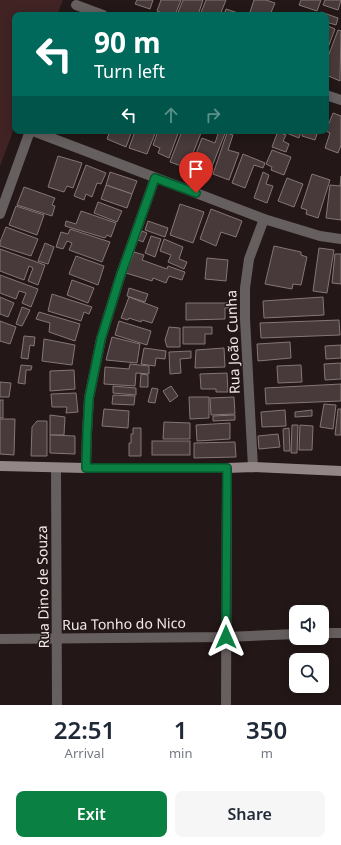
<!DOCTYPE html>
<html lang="en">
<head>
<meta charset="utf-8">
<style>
	:root { --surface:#fff; --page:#f6f6f7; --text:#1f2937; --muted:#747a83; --accent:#0b8043 }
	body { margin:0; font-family:"Noto Sans",sans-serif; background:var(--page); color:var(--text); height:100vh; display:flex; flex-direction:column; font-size:15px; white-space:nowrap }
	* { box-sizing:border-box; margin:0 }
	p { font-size:13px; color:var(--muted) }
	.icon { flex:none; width:22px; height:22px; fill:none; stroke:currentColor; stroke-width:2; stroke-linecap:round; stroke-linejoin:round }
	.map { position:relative; height:705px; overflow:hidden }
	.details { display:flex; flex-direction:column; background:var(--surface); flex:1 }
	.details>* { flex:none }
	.top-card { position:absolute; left:12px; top:12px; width:317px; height:122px; border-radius:8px; box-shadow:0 2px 10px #0003; background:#00695c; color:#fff; overflow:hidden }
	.controls { position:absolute; left:289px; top:605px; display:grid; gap:8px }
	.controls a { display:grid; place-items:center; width:40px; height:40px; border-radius:8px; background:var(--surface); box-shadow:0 2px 10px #0003; font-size:20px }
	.pin { position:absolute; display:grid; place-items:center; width:34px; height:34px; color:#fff; margin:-41px -17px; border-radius:50% 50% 50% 0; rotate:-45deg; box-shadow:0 0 4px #0007 }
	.pin .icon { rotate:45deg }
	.me { position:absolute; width:44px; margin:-22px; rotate:0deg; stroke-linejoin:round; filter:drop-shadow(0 0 3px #0008) }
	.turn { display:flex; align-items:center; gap:14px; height:84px; padding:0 16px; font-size:18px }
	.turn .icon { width:52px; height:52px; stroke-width:2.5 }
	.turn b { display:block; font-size:28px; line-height:34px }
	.lanes { display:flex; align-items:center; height:38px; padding:0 16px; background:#0003; justify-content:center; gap:20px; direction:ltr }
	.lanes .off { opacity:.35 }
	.eta { display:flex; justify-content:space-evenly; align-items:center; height:68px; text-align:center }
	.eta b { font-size:24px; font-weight:600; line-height:28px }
	.primary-button { display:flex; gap:8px; margin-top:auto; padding:8px 16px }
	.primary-button a { flex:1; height:46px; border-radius:8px; background:var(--accent); color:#fff; font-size:16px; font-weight:600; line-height:46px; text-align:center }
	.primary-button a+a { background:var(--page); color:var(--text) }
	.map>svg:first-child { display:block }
</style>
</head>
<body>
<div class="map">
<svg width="341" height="705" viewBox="0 0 341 705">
	<rect width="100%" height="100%" fill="#231717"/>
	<polygon fill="#412324" points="0,0 63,0 57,15 15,15 15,126 0,166"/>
	<g fill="#483a3a" stroke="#867676">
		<polygon points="137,0 153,0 150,9 135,4"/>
		<polygon points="161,0 181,0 175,15 167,15 157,11"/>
		<polygon points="183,0 203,0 198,15 177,15"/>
		<polygon points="206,0 226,0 220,15 200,15"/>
		<polygon points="254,0 266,0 275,3 270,15 249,15"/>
		<polygon points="301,0 321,0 317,11 299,5"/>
		<polygon points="325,0 341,0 338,10 323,5"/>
		<polygon points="226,9 244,15 224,15"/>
		<polygon points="321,12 338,18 336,25 326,22 326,15 320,15"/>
		<polygon points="326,25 335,29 326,53"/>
		<polygon points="338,30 341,31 340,81 326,75 326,62"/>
		<polygon points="333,113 341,116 341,145 338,153 325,148 330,133 326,131"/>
		<polygon points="110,131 132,131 126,147 107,139"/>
		<polygon points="135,131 156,131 147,154 129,148"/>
		<polygon points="158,131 179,131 169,158 158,153 160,148 153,145"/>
		<polygon points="182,131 195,131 201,133 187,168 170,162"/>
		<polygon points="219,131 226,131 209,174 191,167 202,138 215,143"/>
		<polygon points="278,131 301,131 299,138 284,132 283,134 286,135 283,141 289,144 286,152 272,147"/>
		<polygon points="303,131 318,131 315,140 302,136"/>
		<polygon points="227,133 233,135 228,150 239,153 229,180 213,174"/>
		<polygon points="272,150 291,157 284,175 271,170 272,167 266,164"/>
		<polygon points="243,154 265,163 263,168 254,165 245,188 232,183"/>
		<polygon points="58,156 82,163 73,188 67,186 64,192 48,187"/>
		<polygon points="86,165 106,173 101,184 97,183 92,197 86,194 84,200 74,196"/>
		<polygon points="110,172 137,181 132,194 106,185"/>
		<polygon points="263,172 269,175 266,184 273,186 267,203 254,198"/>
		<polygon points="312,174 330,180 318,218 306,214 307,210 301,208"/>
		<polygon points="341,176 341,220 326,218 330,185 340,186"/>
		<polygon points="287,178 303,184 294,207 278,201"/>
		<polygon points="106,185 132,194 127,208 101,199"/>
		<polygon points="24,187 55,198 52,205 55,206 52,216 17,205"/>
		<polygon points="98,202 122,211 117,222 94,213"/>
		<polygon points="180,204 204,212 193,243 170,235"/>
		<polygon points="16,206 44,215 37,235 9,225"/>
		<polygon points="211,209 242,221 236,237 221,232 216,246 200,239"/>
		<polygon points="81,211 116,223 111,237 107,235 105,238 65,226 66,221 76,224"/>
		<polygon points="148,221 168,228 165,237 145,230"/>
		<polygon points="6,227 38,239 31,256 0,246 0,242"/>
		<polygon points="70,229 110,242 102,262 69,250 72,243 67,241 63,249 56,247 61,232 68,234"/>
		<polygon points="142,231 147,233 143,242 138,240"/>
		<polygon points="151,236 161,239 155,257 145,253"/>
		<polygon points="164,239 183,247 179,259 187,262 184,269 168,262 171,255 160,251"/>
		<polygon points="45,243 54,247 48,264 38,261"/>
		<polygon points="274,246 301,252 301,255 307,257 301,285 293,284 292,289 265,284"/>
		<polygon points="319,248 334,250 327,293 313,291"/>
		<polygon points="0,249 45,265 38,285 28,281 33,268 29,266 24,280 0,271"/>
		<polygon points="134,252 144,255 142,260 167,269 168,266 185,272 182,280 169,276 166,283 153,278 152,281 126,273"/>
		<polygon points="335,254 341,254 341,284 332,283"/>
		<polygon points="76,256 104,266 98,285 69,274"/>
		<polygon points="207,258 228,260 226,281 205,279"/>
		<polygon points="0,275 38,289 31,307 22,303 26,293 19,291 16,299 0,293"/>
		<polygon points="72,280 94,288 88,303 67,295"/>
		<polygon points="129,288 148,294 145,302 127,296"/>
		<polygon points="52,294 92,307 89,314 84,312 81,321 48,311"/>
		<polygon points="0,297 14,303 8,317 0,314"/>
		<polygon points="129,297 158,308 152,323 142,320 141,322 129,318 128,320 121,318"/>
		<polygon points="323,297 324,315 264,318 263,301"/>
		<polygon points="186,303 229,303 229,308 225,308 225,319 186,320"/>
		<polygon points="22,307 30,310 22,326 16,324"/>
		<polygon points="39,312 80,324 75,341 49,332 50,323 36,319"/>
		<polygon points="339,320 340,335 261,338 260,323"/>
		<polygon points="0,321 16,327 10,344 0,341"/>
		<polygon points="119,321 151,331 147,345 115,335"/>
		<polygon points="169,327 180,328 180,347 167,347 165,340"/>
		<polygon points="183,327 212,327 212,334 205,334 205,344 183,344"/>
		<polygon points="24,336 35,337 34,346 30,345 28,359 21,358"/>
		<polygon points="112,337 140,344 137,363 106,360"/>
		<polygon points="44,339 75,345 72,365 42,361"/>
		<polygon points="290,342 291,358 258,361 257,344"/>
		<polygon points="341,345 341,358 326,359 325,346"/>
		<polygon points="144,348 166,351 165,359 156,358 155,366 141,364"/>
		<polygon points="224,348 225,367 195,368 196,350"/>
		<polygon points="191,351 191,358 180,359 181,373 170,374 169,352"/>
		<polygon points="341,363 341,379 325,380 324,364"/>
		<polygon points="130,364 149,366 149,374 136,373 135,386 104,384 105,367 129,369"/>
		<polygon points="21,365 32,366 31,370 26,370 25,384 18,383"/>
		<polygon points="301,365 302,382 278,383 277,366"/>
		<polygon points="74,370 75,389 50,391 50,371"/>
		<polygon points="227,373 228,392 216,392 216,389 201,389 200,374"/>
		<polygon points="141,374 148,375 148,387 140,387"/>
		<polygon points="0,382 11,383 9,397 0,397"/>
		<polygon points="341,384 341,401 266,404 265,388"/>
		<polygon points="113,386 136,388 136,395 113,393"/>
		<polygon points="171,386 178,396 170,402 163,391"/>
		<polygon points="152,388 158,389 155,403 148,402"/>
		<polygon points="76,393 78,412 66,413 67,407 52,407 51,394"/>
		<polygon points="113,395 135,396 134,405 112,404"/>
		<polygon points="189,397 209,397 209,418 190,419"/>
		<polygon points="234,397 235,414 211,415 210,398"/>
		<rect x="0" y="400" width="3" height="18"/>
		<polygon points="324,404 336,405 333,429 320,427"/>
		<polygon points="104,409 129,411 128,428 102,426"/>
		<polygon points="338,409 341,409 341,435 335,435"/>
		<polygon points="285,410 286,426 262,427 261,412"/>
		<polygon points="312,410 312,416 295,417 295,412"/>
		<polygon points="50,415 65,417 64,435 50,435"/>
		<polygon points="235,415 235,420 213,421 213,416"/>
		<polygon points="0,419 15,419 14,455 0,454"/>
		<polygon points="37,421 47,421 47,456 31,456 32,427"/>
		<polygon points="164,422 190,423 190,439 163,439"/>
		<polygon points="230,423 230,439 197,441 196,425"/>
		<polygon points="292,425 298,425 297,453 291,453"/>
		<polygon points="300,425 313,426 312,450 299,450"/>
		<polygon points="133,428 141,428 141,456 129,456 129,443 131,443 131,434 133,434"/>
		<polygon points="289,428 290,451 284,451 283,429"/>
		<polygon points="278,434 280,447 259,449 258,436"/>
		<polygon points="50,435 75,436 75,454 50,453"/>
		<rect x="152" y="441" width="38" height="14"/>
		<polygon points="235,442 236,457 194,458 194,443"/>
	</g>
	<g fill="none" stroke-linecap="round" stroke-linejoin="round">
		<g stroke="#665f5f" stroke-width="10">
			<polyline points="76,5 103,15"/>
			<polyline points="326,95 341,100"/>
			<polyline points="33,131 264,219 320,236 341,239"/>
			<polyline points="0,214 30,131"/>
			<polyline points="253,467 245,319 245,288 249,259 264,219"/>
			<polyline points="56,468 57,705"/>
			<polyline points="86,468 87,433 89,398 101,339 120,277 155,178"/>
			<polyline points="322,633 341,633"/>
			<polyline points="0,639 226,637 296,634"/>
			<polyline points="226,705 227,468"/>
		</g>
		<polyline stroke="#928686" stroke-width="10" points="0,466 86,468 227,468 253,467 341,471"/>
	</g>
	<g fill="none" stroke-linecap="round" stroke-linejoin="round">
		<defs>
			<polyline id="route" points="196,193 155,178 120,277 101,339 89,398 87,433 86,468 227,468 226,637"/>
		</defs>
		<use href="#route" stroke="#07532c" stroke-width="10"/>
		<use href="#route" stroke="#0b8043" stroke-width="7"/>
	</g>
	<g text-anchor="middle" stroke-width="3" stroke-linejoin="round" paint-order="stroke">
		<g font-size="14" fill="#f2e9e9" stroke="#231717">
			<text transform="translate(233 342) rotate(-92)" y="5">Rua João Cunha</text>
			<text transform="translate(43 587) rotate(-91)" y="5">Rua Dino de Souza</text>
			<text transform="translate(124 624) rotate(-1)" y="5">Rua Tonho do Nico</text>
		</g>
	</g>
</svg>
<div class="controls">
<a><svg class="icon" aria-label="sound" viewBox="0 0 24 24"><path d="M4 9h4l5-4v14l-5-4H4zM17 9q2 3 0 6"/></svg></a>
<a><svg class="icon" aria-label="search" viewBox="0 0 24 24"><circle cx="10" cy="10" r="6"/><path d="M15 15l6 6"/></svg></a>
</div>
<div class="pin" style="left:196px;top:193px;background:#d93025"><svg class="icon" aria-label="arrive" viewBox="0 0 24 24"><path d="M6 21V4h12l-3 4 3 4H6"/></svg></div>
<svg class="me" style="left:226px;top:637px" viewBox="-20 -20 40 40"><path d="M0-17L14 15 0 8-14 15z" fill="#0b8043" stroke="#fff" stroke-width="4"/></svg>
<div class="top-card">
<div class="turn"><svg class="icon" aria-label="left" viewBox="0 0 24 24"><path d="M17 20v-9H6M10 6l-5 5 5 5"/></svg><div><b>90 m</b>Turn left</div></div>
<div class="lanes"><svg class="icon" aria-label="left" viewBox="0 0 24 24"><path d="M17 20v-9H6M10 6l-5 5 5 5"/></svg><svg class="icon off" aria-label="ahead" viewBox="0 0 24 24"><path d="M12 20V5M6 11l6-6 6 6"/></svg><svg class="icon off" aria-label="right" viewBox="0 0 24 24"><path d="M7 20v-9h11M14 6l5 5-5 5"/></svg></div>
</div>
</div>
<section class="details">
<div class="eta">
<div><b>22:51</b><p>Arrival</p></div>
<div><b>1</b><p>min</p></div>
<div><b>350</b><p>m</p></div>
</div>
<div class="primary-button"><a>Exit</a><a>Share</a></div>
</section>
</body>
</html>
